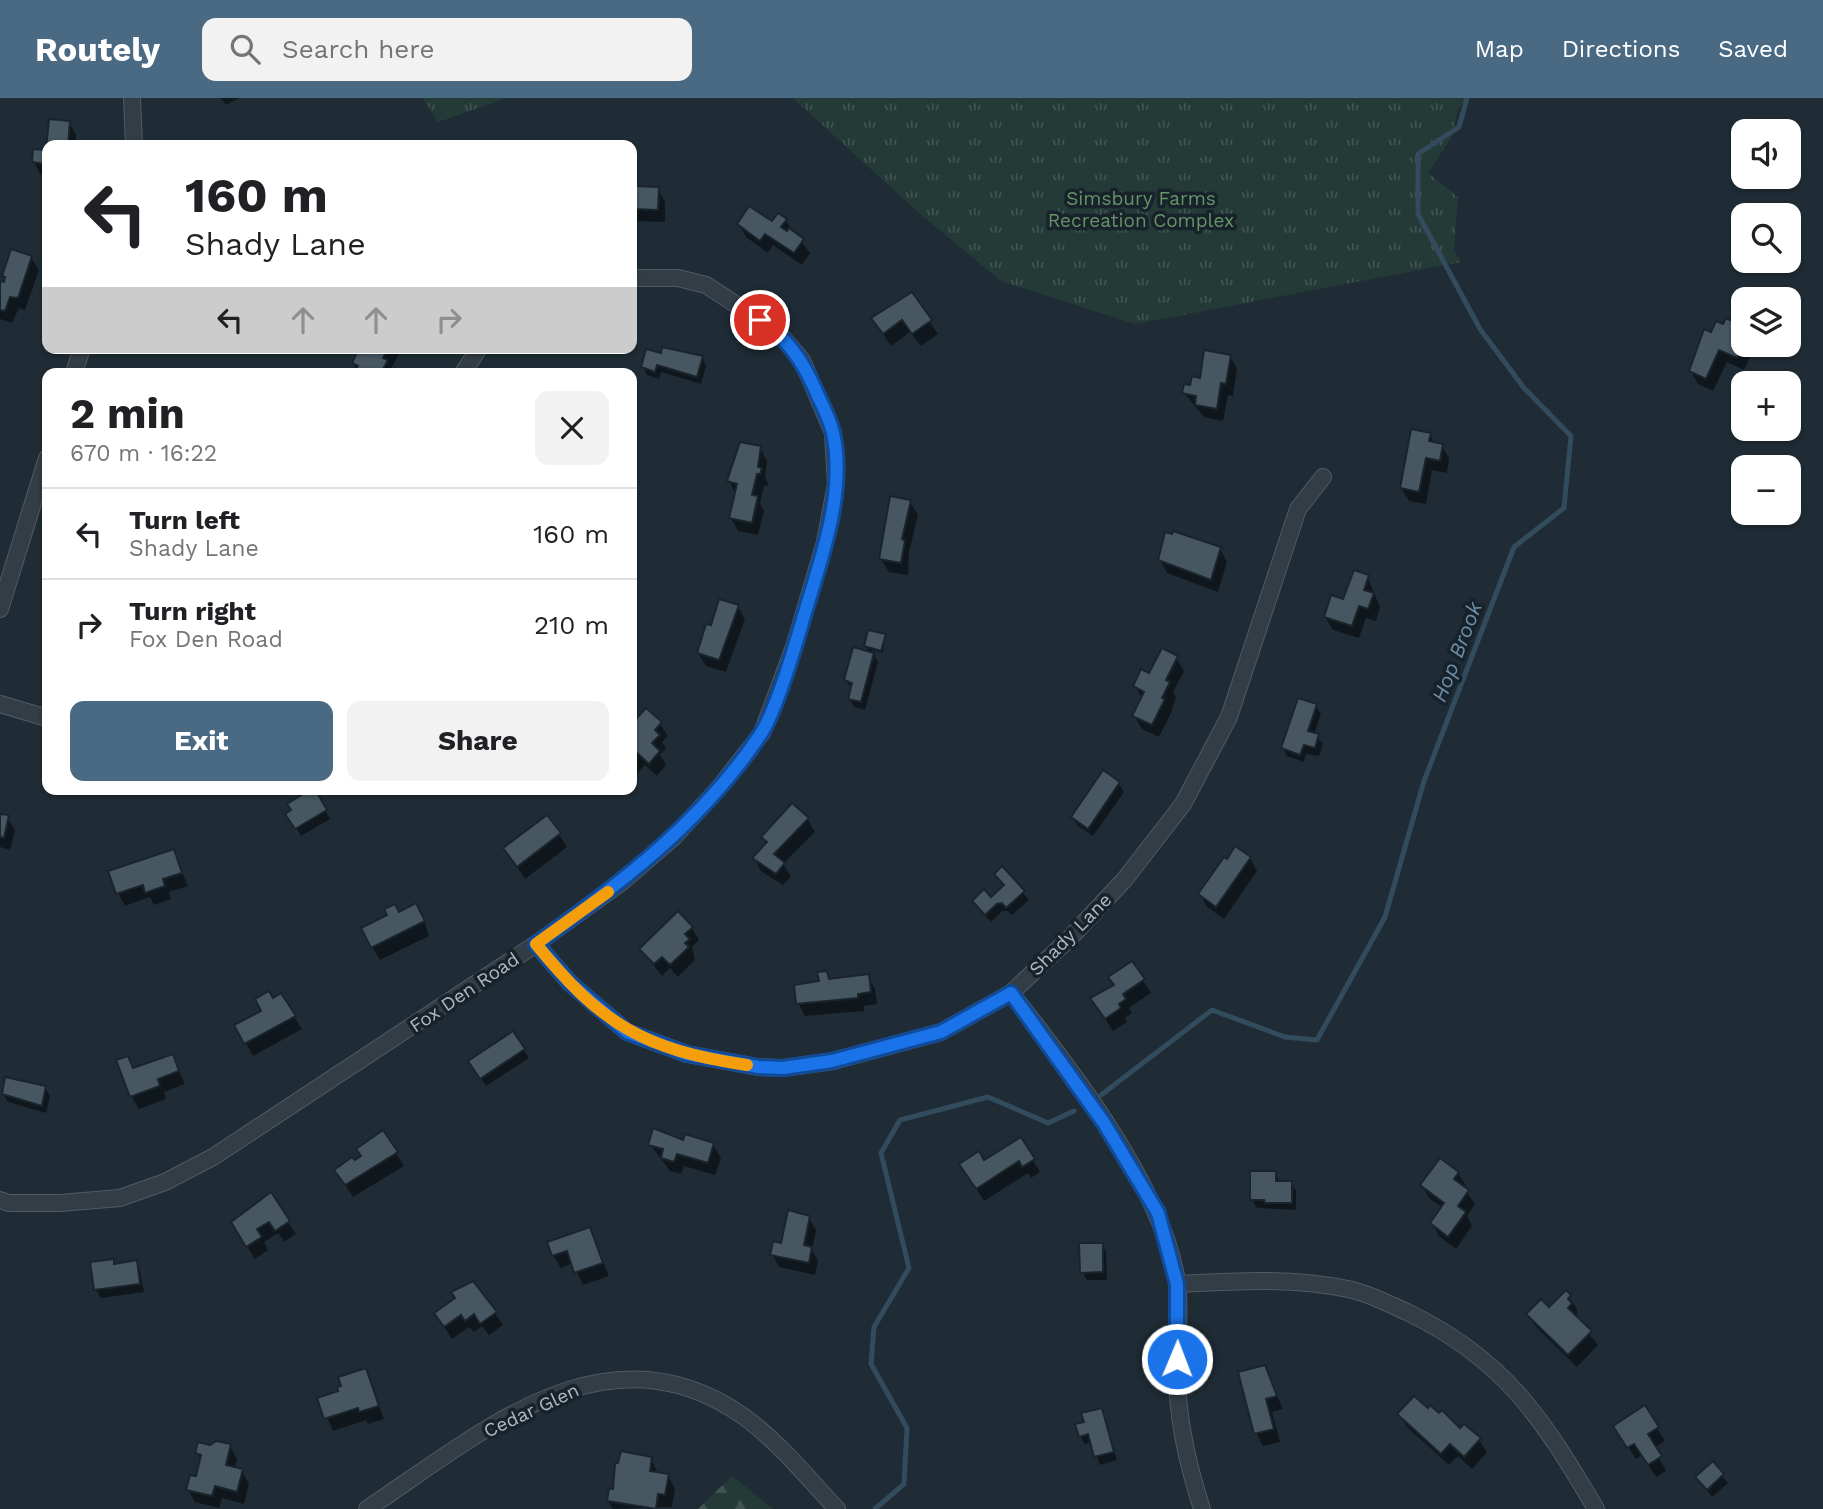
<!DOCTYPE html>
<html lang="en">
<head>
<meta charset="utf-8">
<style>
	:root { --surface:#fff; --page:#f2f2f2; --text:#202124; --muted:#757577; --line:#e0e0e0; --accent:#4a6983 }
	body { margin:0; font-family:"Work Sans",sans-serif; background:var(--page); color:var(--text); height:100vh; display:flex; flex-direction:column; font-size:26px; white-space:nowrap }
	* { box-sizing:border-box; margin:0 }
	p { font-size:23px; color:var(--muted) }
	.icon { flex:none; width:38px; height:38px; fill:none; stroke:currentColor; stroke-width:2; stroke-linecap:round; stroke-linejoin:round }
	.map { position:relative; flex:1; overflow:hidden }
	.side { position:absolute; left:42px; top:270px; width:595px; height:427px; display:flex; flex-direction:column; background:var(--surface); border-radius:14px; box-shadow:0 2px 5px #0004 }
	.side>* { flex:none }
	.hud { position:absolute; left:42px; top:42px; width:595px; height:214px; border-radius:14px; box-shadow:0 2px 5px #0004; background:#fff; color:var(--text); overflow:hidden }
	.buttons { position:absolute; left:1731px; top:21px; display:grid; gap:14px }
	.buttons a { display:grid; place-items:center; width:70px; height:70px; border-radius:14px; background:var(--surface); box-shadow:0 2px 5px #0004; font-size:35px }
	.pin { position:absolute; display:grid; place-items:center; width:60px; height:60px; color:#fff; margin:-30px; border:4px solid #fff; border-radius:50%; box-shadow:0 2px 7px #0007 }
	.me { position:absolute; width:77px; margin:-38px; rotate:1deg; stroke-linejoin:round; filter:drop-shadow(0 0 5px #0008) }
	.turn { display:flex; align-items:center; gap:24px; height:147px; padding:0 28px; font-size:32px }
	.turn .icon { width:91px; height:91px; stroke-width:2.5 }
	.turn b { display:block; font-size:49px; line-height:60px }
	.lanes { display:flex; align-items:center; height:66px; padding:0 28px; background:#0003; justify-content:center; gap:35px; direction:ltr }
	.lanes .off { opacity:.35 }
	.round { display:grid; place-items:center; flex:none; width:74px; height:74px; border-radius:14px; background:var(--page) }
	.headline { display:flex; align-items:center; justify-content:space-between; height:119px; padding:0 28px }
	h1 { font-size:42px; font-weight:700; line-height:52px }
	.button { display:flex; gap:14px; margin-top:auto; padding:14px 28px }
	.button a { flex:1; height:80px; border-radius:14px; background:var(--accent); color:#fff; font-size:28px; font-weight:700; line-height:80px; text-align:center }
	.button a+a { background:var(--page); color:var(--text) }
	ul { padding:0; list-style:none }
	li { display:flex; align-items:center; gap:21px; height:91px; padding:0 28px; border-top:2px solid var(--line) }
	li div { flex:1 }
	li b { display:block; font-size:26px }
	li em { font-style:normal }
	header { display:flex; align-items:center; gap:42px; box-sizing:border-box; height:98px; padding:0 35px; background:var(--accent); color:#fff }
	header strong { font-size:33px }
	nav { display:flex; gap:38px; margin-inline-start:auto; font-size:24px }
	.search { width:490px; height:63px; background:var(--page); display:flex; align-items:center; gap:18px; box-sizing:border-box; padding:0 24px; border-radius:14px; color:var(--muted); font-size:26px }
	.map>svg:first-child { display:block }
</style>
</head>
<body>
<header>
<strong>Routely</strong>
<div class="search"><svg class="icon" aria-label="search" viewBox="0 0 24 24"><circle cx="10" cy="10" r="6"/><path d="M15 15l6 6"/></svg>Search here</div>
<nav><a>Map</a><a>Directions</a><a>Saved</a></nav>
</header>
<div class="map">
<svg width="1823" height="1411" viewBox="0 0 1823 1411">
	<defs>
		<pattern id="forest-firs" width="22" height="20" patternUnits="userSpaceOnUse" patternTransform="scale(1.75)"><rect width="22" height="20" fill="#243a37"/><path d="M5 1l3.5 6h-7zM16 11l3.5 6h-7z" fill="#415452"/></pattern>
		<pattern id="park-tufts" width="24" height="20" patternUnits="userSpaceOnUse" patternTransform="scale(1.75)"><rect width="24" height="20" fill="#243a37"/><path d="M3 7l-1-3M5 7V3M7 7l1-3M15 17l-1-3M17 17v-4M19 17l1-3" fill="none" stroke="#415452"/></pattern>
	</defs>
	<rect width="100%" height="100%" fill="#1f2c35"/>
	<polygon fill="url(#forest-firs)" points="732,1378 773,1411 698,1411"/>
	<g fill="url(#park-tufts)">
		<polygon points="423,0 508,0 438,24"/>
		<polygon points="793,0 1467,0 1458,11 1451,40 1428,75 1458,99 1454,152 1461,164 1135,226 1001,183 920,116"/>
	</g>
	<g fill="#0007">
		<polygon points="221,0 239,0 226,7"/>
		<polygon points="51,23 69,24 76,37 75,47 48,47"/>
		<polygon points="35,53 47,54 47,84 46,77 41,77 34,64"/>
		<polygon points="632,88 658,91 665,104 665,124 632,123"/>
		<polygon points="785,122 810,155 802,167 773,147 768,155 746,139 739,126"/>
		<polygon points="31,159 39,172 25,212 19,210 12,225 0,221 0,184 5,186 4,177"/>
		<polygon points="911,197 938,236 921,248 910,234 891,248 873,221"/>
		<polygon points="1743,230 1743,247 1750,247 1753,252 1744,272 1727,264 1713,293 1698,286 1691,273 1711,237"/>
		<polygon points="168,250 183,250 182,254"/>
		<polygon points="367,250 402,250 391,271 393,275 356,275 354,265"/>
		<polygon points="678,252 702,259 706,268 701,286 661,274 659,281 647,277 643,269 662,258 677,256"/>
		<polygon points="1230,258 1237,271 1233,298 1228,297 1223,323 1204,319 1184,295"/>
		<polygon points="1430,337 1434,345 1442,348 1449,360 1447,375 1432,372 1426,406 1409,403 1401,390"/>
		<polygon points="760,350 767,363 765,379 768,385 767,388 764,388 760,405 764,413 758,437 738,433 731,420 736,396 729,383"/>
		<polygon points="910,404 918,417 909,454 908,477 889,474 881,461"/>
		<polygon points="1220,451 1227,464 1218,494 1167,475 1160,462"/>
		<polygon points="1367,478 1380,509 1376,523 1366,520 1359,540 1333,532 1325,519"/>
		<polygon points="738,509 745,521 726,574 706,568 698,555 712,530"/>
		<polygon points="885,538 883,555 871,552 878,564 865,612 854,609 850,601 852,591 845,582 870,555 866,548"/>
		<polygon points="1176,560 1184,573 1173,594 1176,599 1171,615 1159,639 1142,631 1134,618 1142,600 1135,588"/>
		<polygon points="1316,608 1321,616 1314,636 1323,646 1319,658 1306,656 1304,664 1287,658 1283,650"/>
		<polygon points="646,612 660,626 668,638 662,644 666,650 660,657 666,667 657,678 645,667 632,681 632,628"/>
		<polygon points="1119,686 1124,694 1093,738 1077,727 1073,719"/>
		<polygon points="313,692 330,721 301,738 288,716"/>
		<polygon points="0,717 7,719 15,732 10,752 0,749"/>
		<polygon points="547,719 567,749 525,781 505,751"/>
		<polygon points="807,721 815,734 783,766 791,779 783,787 761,773 754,760 767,746 763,739"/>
		<polygon points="173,753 188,788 169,794 171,801 154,807 150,799 125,808 118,795"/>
		<polygon points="1250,760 1257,773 1224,821 1207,809 1200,796"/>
		<polygon points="1002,770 1029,802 1012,817 1008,813 1002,813 991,824 974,803 991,802 1005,789 996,776"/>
		<polygon points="399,816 423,820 429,838 380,862 372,849 389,818"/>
		<polygon points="692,830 699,842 692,849 695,862 678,879 670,870 662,878 641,851"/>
		<polygon points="1132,865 1151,895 1129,910 1132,915 1125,920 1127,924 1113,933 1100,913"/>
		<polygon points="826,875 831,883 868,878 875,891 877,906 864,908 864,913 805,918 798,905 821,885"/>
		<polygon points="280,898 302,931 253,958 236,928 264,913"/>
		<polygon points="524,952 529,960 486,988 475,971"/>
		<polygon points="172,958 185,986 164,994 166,1001 139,1011 131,998 128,960 134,971"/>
		<polygon points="45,989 50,998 46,1015 8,1004 3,996"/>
		<polygon points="383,1035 404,1068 353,1099 344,1085 354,1065"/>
		<polygon points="684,1044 713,1047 721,1060 715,1077 684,1068 681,1076 670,1073 650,1046"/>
		<polygon points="1033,1062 1040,1074 1031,1080 1028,1075 984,1103 969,1079 984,1064"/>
		<polygon points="1440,1062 1458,1075 1466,1088 1464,1091 1475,1106 1467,1118 1472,1128 1456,1151 1439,1138 1432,1125 1443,1110 1429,1100 1422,1087"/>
		<polygon points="1275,1075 1280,1085 1291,1085 1296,1093 1296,1112 1257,1110 1252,1102"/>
		<polygon points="270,1097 296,1136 284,1144 278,1135 264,1144 268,1152 255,1161 240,1137"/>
		<polygon points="808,1119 816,1132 812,1152 818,1163 815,1177 779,1169 772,1156"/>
		<polygon points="589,1131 609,1178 583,1187 573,1165 561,1170 553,1157"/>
		<polygon points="1102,1146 1106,1154 1107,1182 1087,1182 1082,1174"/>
		<polygon points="113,1163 115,1167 136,1164 140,1172 144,1194 101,1200 96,1192 92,1166"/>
		<polygon points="1566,1194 1577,1211 1577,1221 1598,1247 1577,1269 1536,1229 1528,1216 1550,1212"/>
		<polygon points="436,1215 495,1215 503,1227 489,1237 482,1228 474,1234 469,1229 452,1241"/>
		<polygon points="1264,1269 1283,1311 1272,1314 1280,1344 1263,1348 1256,1335"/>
		<polygon points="365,1272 384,1321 368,1326 366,1322 333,1333 319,1301 341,1294"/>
		<polygon points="1644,1309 1665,1343 1654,1350 1666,1373 1656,1379 1642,1357 1636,1361 1623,1341"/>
		<polygon points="1101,1312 1117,1362 1100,1367 1092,1344 1085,1346 1080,1338 1086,1325"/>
		<polygon points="1399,1316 1461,1332 1479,1342 1487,1354 1472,1371 1458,1358 1449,1367 1407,1329"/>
		<polygon points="230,1348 237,1361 235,1371 242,1373 249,1386 244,1406 222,1400 219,1410 195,1404 188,1391 197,1380 202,1363 197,1355 210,1349"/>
		<polygon points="651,1361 658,1376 668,1378 675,1391 672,1409 613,1411 608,1403"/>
		<polygon points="1712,1366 1728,1385 1712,1399 1697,1379"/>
	</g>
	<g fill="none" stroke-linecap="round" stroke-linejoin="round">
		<g stroke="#324b5d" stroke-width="5">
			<polyline points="1101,997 1212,912 1285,939 1317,942 1385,819 1424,683 1514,449 1564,410 1571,338 1524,290 1480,231 1418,116 1418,56 1459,29 1467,0"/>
			<polyline points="875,1411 904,1386 907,1330 871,1266 874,1229 909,1170 881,1055 900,1022 988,999 1048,1025 1074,1013"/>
		</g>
	</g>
	<g fill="#475761" stroke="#1a242c" stroke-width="2">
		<polygon points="49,21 70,23 68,47 47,47 47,82 44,82 45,66 32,64 33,51 46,52"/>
		<polygon points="632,84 636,84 636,88 659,89 658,112 632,111"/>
		<polygon points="749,108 772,123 778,115 787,121 781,129 787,133 789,130 804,141 794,155 765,136 760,143 737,126"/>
		<polygon points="11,151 32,158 18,200 10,199 5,213 0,212 0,183 4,184 5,179 2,178"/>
		<polygon points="912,194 932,222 912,236 902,222 883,236 871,220"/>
		<polygon points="1726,220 1743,228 1743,247 1737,260 1719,252 1706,281 1689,273 1704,231 1711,234 1716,223 1723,226"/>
		<polygon points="662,249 703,258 697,279 657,267 655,274 641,269 646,251 661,255"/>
		<polygon points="365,250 388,250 383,260 388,262 381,275 354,275 358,268 352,265 358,252 363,255"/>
		<polygon points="1204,252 1231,257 1226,286 1221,285 1217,311 1195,307 1196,298 1182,295 1184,286 1190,287 1192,278 1200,280"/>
		<polygon points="1411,331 1431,335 1429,343 1443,346 1440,363 1426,360 1419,394 1400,390"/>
		<polygon points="740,344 761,348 758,369 762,370 760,376 757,376 752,397 758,398 752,425 729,420 737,386 727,383"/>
		<polygon points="890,398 911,402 902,441 905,443 901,465 879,461"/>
		<polygon points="1173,433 1221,449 1211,482 1158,462 1165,434 1172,436"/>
		<polygon points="1354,472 1369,477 1364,492 1374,495 1368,511 1359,508 1352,528 1324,519 1331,497 1343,501"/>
		<polygon points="719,501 739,507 719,562 697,555 706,526 711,527"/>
		<polygon points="868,532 886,536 881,553 864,548"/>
		<polygon points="853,549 874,555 861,604 848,601 852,585 844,582"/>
		<polygon points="1162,550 1178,558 1166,582 1170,584 1162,600 1165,601 1152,627 1132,618 1144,594 1133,588 1141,571 1149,575"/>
		<polygon points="1298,600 1317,606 1308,633 1319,636 1315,650 1304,647 1300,657 1281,650"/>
		<polygon points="646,610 662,624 655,632 660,637 652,645 660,653 649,666 637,655 632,661 632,625"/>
		<polygon points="1103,672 1120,684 1088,731 1071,719"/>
		<polygon points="311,691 315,691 327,712 295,731 285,716 291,712 287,706"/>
		<polygon points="792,705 809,720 774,756 785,765 776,776 752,760 767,744 761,739"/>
		<polygon points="0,716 9,717 4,740 0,739"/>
		<polygon points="547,717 561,735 517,769 503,750"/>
		<polygon points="1235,748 1251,759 1216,809 1198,796 1224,759 1227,761"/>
		<polygon points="174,751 182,775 163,781 165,788 145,795 143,787 116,796 108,773"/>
		<polygon points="1002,768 1025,793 1006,810 1002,805 997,806 985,817 972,803 984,791 991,799 1004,787 994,776"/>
		<polygon points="416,805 425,823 371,850 361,830 387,817 384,811 395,806 399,814"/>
		<polygon points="678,813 693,829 685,836 690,841 685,845 689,849 670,867 662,859 654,866 639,851"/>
		<polygon points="1132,863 1145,881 1123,896 1126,901 1119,906 1121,910 1105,921 1090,900 1114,887 1108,879"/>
		<polygon points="827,873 829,881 869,876 871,894 858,896 858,900 796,906 794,887 819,883 817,874"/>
		<polygon points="269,893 273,900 281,895 296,918 244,946 234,927 261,913 255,901"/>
		<polygon points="513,933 525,951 480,981 468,963"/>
		<polygon points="173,956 179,973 158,981 160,988 130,999 116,962 128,958 133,970"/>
		<polygon points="5,979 46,988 42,1008 2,996"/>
		<polygon points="653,1030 683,1042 685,1036 714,1045 708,1065 677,1056 674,1064 661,1060 663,1051 648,1047"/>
		<polygon points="383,1032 398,1054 345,1087 334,1072 352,1059 355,1062 361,1058 356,1051"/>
		<polygon points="1021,1039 1035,1061 1022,1069 1019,1063 976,1091 959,1066 979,1053 984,1062"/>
		<polygon points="1440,1060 1459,1074 1454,1081 1469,1092 1458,1108 1466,1114 1448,1139 1430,1125 1444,1105 1420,1087"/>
		<polygon points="1250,1073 1276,1073 1276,1083 1292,1083 1292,1105 1265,1105 1264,1102 1250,1102"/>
		<polygon points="271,1094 290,1123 275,1133 269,1124 257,1131 262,1139 246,1149 231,1124"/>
		<polygon points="788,1112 810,1118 804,1147 812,1149 809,1165 770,1157 773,1143 781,1145"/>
		<polygon points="590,1129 603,1165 574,1175 567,1153 552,1158 547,1144"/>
		<polygon points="1079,1145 1103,1145 1103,1174 1080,1175"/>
		<polygon points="114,1161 114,1166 137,1162 140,1186 94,1192 90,1164"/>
		<polygon points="473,1183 497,1214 480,1226 474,1216 465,1223 461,1217 444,1229 434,1215 455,1200 451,1194"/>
		<polygon points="1566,1192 1571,1197 1568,1201 1572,1205 1568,1210 1592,1233 1568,1257 1526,1216 1541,1201 1549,1209"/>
		<polygon points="1265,1267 1277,1298 1266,1301 1274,1331 1254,1336 1238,1274"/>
		<polygon points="366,1270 379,1308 359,1314 358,1310 324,1321 317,1300 338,1293 337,1289 341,1288 338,1279"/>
		<polygon points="1414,1298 1428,1310 1430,1307 1439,1315 1442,1312 1460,1330 1464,1326 1481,1340 1464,1359 1450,1346 1441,1356 1397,1316"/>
		<polygon points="1645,1307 1659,1329 1648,1336 1662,1358 1648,1367 1634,1346 1627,1350 1613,1328"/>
		<polygon points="1102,1310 1114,1354 1094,1359 1088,1336 1079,1339 1075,1326 1084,1324 1081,1315"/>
		<polygon points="216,1343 231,1346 226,1367 243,1371 237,1394 215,1388 212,1398 186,1392 190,1377 196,1378 201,1357 195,1355 198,1344 210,1347"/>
		<polygon points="621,1353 652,1359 650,1373 669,1376 665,1397 658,1396 656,1411 607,1403 609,1390 613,1391 615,1365 618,1365"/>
		<polygon points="1713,1363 1724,1376 1707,1392 1695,1379"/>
	</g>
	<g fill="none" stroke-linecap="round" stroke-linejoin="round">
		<defs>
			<g id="minor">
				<polyline points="132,0 134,47"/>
				<polyline points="74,275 82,250"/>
				<polyline points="463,275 479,250"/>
				<polyline points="0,511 47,360"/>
				<polyline points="0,606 47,620"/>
				<polyline points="536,846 570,885 627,934 687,956 758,969 783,970 833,963 941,934 1011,895 1070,840 1125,781 1183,706 1229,619 1298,411 1323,379"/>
				<path d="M1011 895C1070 970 1163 1089 1177 1184 1181 1215 1176 1249 1177 1280 1178 1322 1189 1371 1202 1411"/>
				<polyline points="0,1102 9,1105 60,1105 120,1100 165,1084 213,1059 536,846 622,784 674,739 718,691 762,635 794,549 825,444 836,386 833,335 802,262 778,234 706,187 678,180 632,180"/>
				<path d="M1177 1186C1234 1183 1291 1179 1348 1191 1368 1195 1389 1206 1407 1214 1505 1261 1543 1321 1596 1411"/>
				<path d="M367 1411C480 1336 606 1222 743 1318 779 1344 807 1379 837 1411"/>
			</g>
		</defs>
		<use href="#minor" stroke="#505b64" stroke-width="18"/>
		<use href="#minor" stroke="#323d46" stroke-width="16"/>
	</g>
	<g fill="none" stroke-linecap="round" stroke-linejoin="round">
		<defs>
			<path id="route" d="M760 222C787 240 802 262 815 291 821 305 830 321 833 335 847 398 818 468 801 528 793 555 775 616 760 637 702 724 620 786 536 846L570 885 627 934 687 956 758 969 783 970 832 963 941 934 1011 895 1104 1025 1158 1115 1177 1186V1261"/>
		</defs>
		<use href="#route" stroke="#114b97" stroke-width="18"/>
		<use href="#route" stroke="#1a73e8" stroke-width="12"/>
		<path stroke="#f59e0b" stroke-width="12" d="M608 794 536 846C601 926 644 952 747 967"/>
	</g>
	<g text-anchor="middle" stroke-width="7" stroke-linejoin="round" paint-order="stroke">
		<g font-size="19" fill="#659368" stroke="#18222a">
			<text x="1141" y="107">Simsbury Farms<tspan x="1141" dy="22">Recreation Complex</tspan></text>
		</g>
		<g font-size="19" fill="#acb9c3" stroke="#18222a">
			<text transform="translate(1070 836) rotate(-45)" y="7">Shady Lane</text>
			<text transform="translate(464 894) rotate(-34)" y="7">Fox Den Road</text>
			<text transform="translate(531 1312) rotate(-25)" y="7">Cedar Glen</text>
		</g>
		<g font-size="21" font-style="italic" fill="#6d8fa7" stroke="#18222a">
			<text transform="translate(1457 554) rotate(-69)" y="7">Hop Brook</text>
		</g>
	</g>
</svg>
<div class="buttons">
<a><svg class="icon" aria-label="sound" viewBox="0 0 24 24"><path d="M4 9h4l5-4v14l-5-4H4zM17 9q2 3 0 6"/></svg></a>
<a><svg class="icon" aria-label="search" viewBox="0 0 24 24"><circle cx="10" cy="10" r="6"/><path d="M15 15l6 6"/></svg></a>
<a><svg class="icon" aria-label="layers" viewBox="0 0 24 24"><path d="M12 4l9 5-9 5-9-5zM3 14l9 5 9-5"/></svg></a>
<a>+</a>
<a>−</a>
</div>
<div class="pin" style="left:760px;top:222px;background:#d93025"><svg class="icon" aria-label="arrive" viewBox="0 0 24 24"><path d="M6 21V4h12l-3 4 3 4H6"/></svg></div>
<svg class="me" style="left:1177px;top:1261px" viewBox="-20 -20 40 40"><circle r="17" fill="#1a73e8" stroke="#fff" stroke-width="3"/><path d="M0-11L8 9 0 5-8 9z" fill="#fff"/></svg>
<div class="hud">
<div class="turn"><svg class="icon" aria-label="left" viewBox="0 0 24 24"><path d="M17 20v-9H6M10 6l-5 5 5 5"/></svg><div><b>160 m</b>Shady Lane</div></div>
<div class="lanes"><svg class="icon" aria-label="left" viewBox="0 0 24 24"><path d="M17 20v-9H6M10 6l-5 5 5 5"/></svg><svg class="icon off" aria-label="ahead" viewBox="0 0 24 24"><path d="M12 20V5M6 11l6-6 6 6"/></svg><svg class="icon off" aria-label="ahead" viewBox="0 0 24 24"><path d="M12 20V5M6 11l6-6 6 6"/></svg><svg class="icon off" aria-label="right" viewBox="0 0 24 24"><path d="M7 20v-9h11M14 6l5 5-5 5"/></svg></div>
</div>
<section class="side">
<div class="headline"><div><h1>2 min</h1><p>670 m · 16:22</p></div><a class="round"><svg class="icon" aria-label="close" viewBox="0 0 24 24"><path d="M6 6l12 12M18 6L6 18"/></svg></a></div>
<ul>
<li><svg class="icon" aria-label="left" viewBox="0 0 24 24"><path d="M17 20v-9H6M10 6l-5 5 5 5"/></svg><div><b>Turn left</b><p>Shady Lane</p></div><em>160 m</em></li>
<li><svg class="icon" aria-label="right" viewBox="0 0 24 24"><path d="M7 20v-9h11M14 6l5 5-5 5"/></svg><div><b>Turn right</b><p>Fox Den Road</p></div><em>210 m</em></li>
</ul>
<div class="button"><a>Exit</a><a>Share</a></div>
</section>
</div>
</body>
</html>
